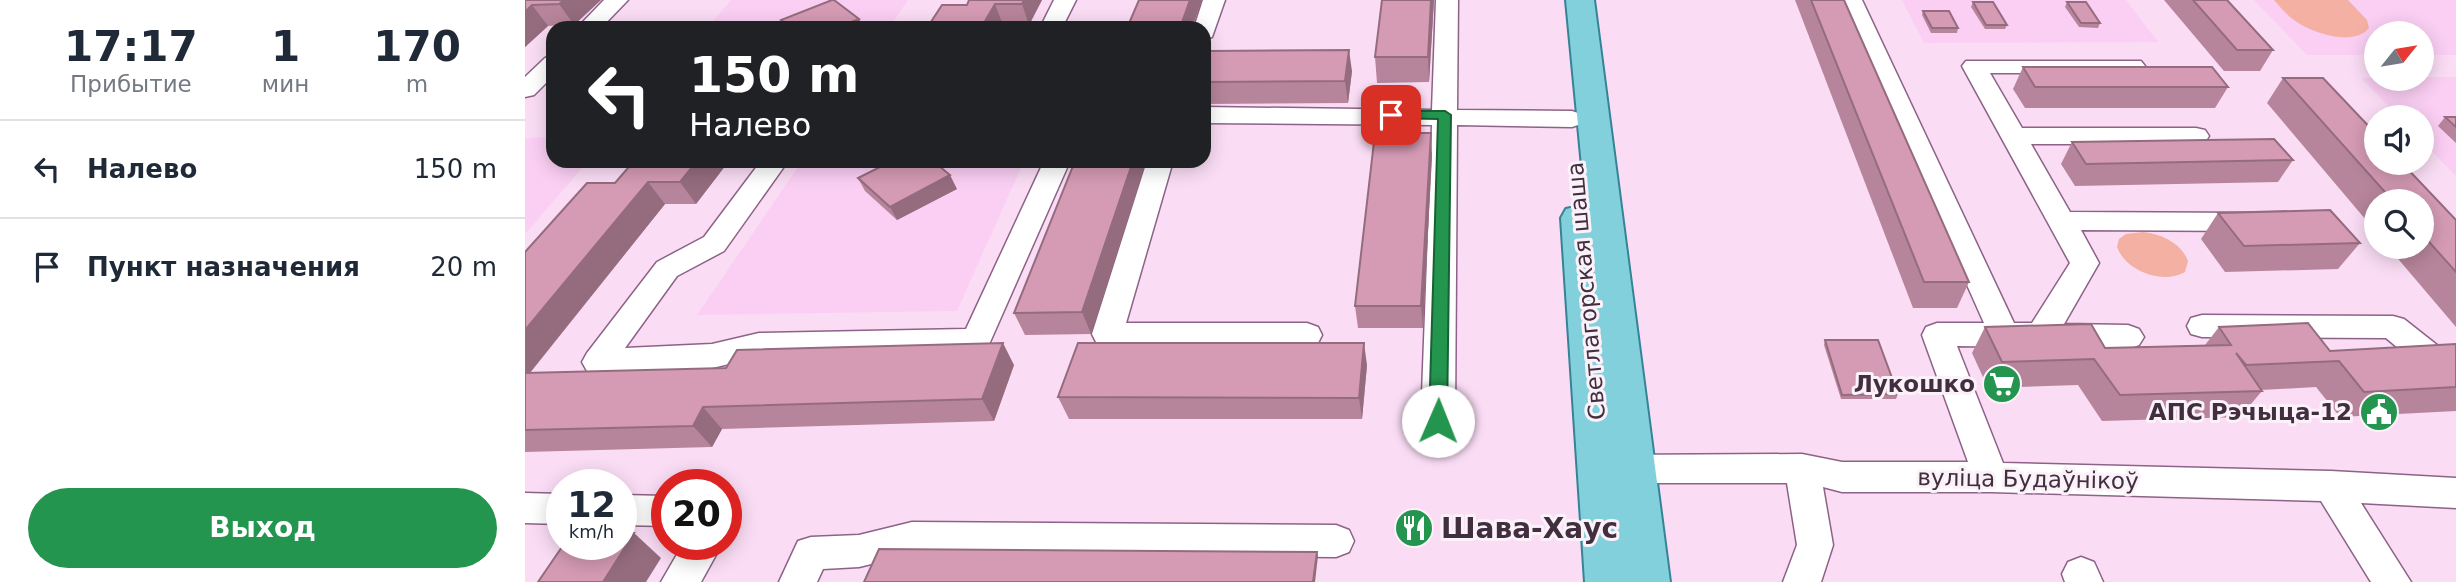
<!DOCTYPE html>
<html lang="ru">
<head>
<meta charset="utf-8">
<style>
	:root { --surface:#fff; --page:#f2f2f3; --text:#1f2937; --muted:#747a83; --line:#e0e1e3; --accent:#23954f }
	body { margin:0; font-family:"DejaVu Sans",sans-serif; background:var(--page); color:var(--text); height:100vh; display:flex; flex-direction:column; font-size:26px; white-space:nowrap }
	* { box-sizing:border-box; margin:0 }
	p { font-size:23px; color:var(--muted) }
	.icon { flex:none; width:38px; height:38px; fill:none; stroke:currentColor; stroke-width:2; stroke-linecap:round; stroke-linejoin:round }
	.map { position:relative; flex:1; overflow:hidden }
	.drawer { display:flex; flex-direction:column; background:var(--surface); width:525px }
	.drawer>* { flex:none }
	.top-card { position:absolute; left:21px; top:21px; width:665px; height:147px; border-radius:21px; box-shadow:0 4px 18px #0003; background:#202124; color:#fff; overflow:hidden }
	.needle { width:46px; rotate:60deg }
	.tools { position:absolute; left:1839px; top:21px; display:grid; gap:14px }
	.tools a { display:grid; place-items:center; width:70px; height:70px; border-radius:50%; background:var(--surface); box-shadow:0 4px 18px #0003; font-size:35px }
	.speed { position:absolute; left:21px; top:469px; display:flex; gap:14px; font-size:35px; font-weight:700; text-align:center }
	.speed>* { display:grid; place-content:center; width:91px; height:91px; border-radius:50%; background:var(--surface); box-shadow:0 4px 18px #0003; line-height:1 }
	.speed small { font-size:18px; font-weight:400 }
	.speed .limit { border:10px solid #d22; background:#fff; color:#111 }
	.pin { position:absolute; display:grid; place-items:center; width:60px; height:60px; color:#fff; margin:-30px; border-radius:14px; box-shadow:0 4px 10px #0006 }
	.me { position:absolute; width:77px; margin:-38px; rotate:1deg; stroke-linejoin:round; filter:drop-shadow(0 0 5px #0008) }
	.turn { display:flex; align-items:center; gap:24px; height:147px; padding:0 28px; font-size:32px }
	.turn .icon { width:91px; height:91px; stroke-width:2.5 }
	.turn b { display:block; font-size:49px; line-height:60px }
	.eta { display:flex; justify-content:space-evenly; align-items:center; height:119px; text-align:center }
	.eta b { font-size:42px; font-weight:600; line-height:49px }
	.button { display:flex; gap:14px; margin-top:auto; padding:14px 28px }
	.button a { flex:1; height:80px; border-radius:42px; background:var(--accent); color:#fff; font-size:28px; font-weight:600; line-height:80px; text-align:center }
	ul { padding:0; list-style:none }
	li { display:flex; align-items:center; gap:21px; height:98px; padding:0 28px; border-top:2px solid var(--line) }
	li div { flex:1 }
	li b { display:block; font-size:26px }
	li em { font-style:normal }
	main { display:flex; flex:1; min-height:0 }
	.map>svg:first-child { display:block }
</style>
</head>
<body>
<main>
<section class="drawer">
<div class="eta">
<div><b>17:17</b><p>Прибытие</p></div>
<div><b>1</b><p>мин</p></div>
<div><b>170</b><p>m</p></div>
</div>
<ul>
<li><svg class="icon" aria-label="left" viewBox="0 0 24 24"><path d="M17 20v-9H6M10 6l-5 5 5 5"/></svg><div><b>Налево</b></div><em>150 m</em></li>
<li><svg class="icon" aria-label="arrive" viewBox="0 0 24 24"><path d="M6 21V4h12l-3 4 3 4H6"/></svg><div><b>Пункт назначения</b></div><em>20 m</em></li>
</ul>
<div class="button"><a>Выход</a></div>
</section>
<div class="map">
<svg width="1931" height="582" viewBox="0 0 1931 582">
	<rect width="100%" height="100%" fill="#faddf5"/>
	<g fill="#fbcff4">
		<polygon points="206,0 383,0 364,28 182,28"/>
		<polygon points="1377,0 1601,0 1633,42 1399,43"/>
		<polygon points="1729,0 1931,0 1931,55 1897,55 1897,33 1852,33 1851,55 1782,55"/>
		<polygon points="1897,77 1931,77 1931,176 1897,141 1897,117 1874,117 1836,78"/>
		<polygon points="28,137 28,161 63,161 0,234 0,138"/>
		<polygon points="277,161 499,161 432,311 172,315"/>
	</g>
	<g fill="#f4b0a3">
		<path d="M1749 0H1823L1842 20 1844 28C1829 47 1786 33 1769 20 1762 15 1755 7 1749 0Z"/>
		<path d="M1618 232C1637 234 1656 243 1663 261L1660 272C1637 285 1601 271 1592 247L1594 239 1601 234Z"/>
	</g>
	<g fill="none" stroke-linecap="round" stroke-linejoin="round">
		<defs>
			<g id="minor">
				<polygon points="79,0 103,0 76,28 52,28"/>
				<polygon points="529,0 551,0 537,28 515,28"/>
				<polygon points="678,0 700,0 687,37 679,39 679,28 669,28"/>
				<polygon points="911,0 933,0 932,110 1047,111 1056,114 1060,119 1056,124 1047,127 932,125 930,421 925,430 913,434 901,430 896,421 907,125 679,123 679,107 907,110"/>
				<polygon points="1315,0 1337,0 1489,323 1507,323 1545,263 1437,66 1441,61 1616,61 1620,66 1616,71 1608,73 1465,73 1497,128 1671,128 1680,130 1684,136 1680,142 1671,144 1506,144 1545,212 1726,213 1736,215 1740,222 1736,229 1726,231 1556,230 1574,263 1539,324 1603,325 1614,329 1619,337 1614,345 1603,349 1534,347 1525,344 1516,347 1432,346 1478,463 1806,471 1931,478 1931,508 1836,503 1886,582 1846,582 1796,501 1466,492 1317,492 1298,487 1308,545 1296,582 1258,582 1272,545 1262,483 1089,483 1077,479 1072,469 1077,459 1089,455 1277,454 1317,462 1443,462 1397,335 1401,327 1412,323 1459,323"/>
				<polygon points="28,56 28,76 9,95 0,97 0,77 20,58"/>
				<polygon points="236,161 263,161 199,251 152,276 100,348 187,344 234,333 441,329 519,161 545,161 462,349 451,353 234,357 187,368 73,374 62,371 57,362 62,353 132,262 179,237"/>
				<polygon points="622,161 648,161 601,323 782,323 793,327 797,335 793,343 782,347 582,346 571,342 567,334"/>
				<polygon points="1677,315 1868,316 1879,319 1931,360 1931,390 1920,387 1861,338 1677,337 1666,334 1662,326 1666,318"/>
				<polygon points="0,493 37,494 37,524 0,523"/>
				<polygon points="96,495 142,496 142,526 96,525"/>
				<polygon points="387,522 811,525 824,530 829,541 824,552 811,557 387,554 334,567 298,569 292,582 254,582 273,541 286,537 334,535"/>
				<polygon points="158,544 197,544 176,582 136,582"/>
				<polygon points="1556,557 1569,562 1578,582 1540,582 1537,574 1543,562"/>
			</g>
			<polygon id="major" points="1041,0 1069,0 1145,582 1060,582 1036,218 1041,209 1054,206 1061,208"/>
		</defs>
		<use href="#minor" stroke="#8d6287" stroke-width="3"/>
		<use href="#major" stroke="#368396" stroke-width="4"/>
		<use href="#minor" fill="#fff" fill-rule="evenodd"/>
		<use href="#major" fill="#83d0dd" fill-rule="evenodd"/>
	</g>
	<g fill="#b7859b">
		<polygon points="0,0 76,0 49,25 23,26 0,47"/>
		<polygon points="444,0 517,0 504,25 478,25 442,5"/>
		<polygon points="857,0 909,0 904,82 852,83 850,57"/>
		<polygon points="1270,0 1319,0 1444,282 1432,308 1388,308"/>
		<polygon points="1639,0 1702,0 1748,50 1735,71 1699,71"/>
		<polygon points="1448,2 1482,25 1480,29 1460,29 1446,7"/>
		<polygon points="1542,2 1575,23 1573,28 1554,27 1540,7"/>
		<polygon points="1398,11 1433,28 1432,33 1406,33 1397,15"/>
		<polygon points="679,61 827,71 823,103 679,104"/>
		<polygon points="1498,67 1703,87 1690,108 1500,108 1488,89"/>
		<polygon points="1758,78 1931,220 1931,327 1863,247 1897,247 1897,201 1852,201 1852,233 1742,103"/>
		<polygon points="1920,117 1931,117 1931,143 1913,126"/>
		<polygon points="1547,142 1768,160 1753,182 1550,186 1536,164"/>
		<polygon points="907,155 898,328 833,328 830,306"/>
		<polygon points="109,161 204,161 171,204 140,204 5,373 489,365 469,421 197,429 187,447 0,452 0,252 90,183"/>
		<polygon points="550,161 566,334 500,335 489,313"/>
		<polygon points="333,178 432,189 372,220 340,191"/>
		<polygon points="1693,213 1835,243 1813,269 1700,272 1676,239"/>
		<polygon points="1460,327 1580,348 1680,345 1694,327 1805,351 1931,344 1931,411 1815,417 1791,387 1736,390 1737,391 1715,417 1577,421 1553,385 1463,388 1447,353"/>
		<polygon points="1300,340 1373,394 1371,399 1316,399 1299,345"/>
		<polygon points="842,365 837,419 544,419 533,397"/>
	</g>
	<g fill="#956c7e">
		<polygon points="39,0 76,0 49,25 34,4"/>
		<polygon points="499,0 517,0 504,25 497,4"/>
		<polygon points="665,0 677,0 667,28 655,28"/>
		<polygon points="906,0 909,0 904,82 903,57"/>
		<polygon points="470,4 478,25 477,28 456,28"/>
		<polygon points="7,5 23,26 0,47 0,12"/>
		<polygon points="334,19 339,28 311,28"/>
		<polygon points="824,50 827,71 823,103 820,81"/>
		<polygon points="906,133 907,155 898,328 896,306"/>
		<polygon points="172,161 204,161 171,204 155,182"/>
		<polygon points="608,161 621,161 566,334 557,312"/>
		<polygon points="425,175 432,189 372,220 365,207"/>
		<polygon points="123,182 140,204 3,375 0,373 0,330"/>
		<polygon points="478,343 489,365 469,421 457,399"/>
		<polygon points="839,343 842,365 837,419 834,398"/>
		<polygon points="178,407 197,429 187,447 168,426"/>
		<polygon points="109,533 136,558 121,582 78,582"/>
		<polygon points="792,552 793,556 790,582 788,582"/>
	</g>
	<g fill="#d59bb4" stroke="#956c7e" stroke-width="2">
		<polygon points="0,0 39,0 34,4 7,5 0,12"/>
		<polygon points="307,0 309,0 334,19 311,28 265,28 256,20"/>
		<polygon points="444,0 499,0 497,4 470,4 456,28 402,28 417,5 442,5"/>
		<polygon points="614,0 665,0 655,28 602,28"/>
		<polygon points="857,0 906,0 903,57 850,57"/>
		<polygon points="1286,0 1319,0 1444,282 1399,282"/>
		<polygon points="1668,0 1702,0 1748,50 1712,50"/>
		<polygon points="1448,2 1468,2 1482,25 1461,25"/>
		<polygon points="1542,2 1561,2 1575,23 1556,23"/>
		<polygon points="1398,11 1424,11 1433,28 1407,28"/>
		<polygon points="824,50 820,81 679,82 679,61 682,51"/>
		<polygon points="1498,67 1687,67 1703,87 1510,87"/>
		<polygon points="1758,78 1798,78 1852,135 1852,163 1877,163 1931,220 1931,272 1897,234 1897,201 1868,201"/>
		<polygon points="1920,117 1931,117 1931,127"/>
		<polygon points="850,133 906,133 896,306 830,306"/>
		<polygon points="1749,139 1768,160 1561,164 1547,142"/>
		<polygon points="109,161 172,161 155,182 123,182 0,330 0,252 62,183 90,183"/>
		<polygon points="367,161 408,161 425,175 365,207 333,178"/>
		<polygon points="550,161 608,161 557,312 489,313"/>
		<polygon points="1805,210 1835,243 1719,246 1693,213"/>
		<polygon points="1783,323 1805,351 1931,344 1931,387 1839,392 1814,361 1721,365 1711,353 1737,391 1595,395 1569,359 1477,362 1460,327 1566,324 1580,348 1706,345 1694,327"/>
		<polygon points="1300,340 1353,340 1373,394 1317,395"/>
		<polygon points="478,343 457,399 178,407 168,426 0,430 0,373 201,368 212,350"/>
		<polygon points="553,343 839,343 834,398 533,397"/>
		<polygon points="96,533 109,533 78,582 13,582 39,544 96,544"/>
		<polygon points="354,549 792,552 788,582 339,582"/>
	</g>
	<polygon fill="#23954f" stroke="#176133" stroke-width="2" points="866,111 920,111 926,115 922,421 920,426 913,428 907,426 904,421 913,119 862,118 860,115"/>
	<defs>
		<symbol id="supermarket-disc" viewBox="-11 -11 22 22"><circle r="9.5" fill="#23954f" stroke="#fbf1f9"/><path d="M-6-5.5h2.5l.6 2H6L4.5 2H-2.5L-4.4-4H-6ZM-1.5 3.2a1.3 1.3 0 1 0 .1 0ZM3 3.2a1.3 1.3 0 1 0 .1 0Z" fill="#fff"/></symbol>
		<symbol id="civic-disc" viewBox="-11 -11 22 22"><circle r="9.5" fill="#23954f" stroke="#fbf1f9"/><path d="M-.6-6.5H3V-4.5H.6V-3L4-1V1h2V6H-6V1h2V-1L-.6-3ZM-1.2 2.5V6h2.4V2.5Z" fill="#fff"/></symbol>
		<symbol id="restaurant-disc" viewBox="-11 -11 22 22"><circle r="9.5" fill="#23954f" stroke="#fbf1f9"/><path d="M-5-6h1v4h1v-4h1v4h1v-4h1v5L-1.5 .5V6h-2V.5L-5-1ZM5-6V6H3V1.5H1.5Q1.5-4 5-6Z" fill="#fff"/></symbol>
	</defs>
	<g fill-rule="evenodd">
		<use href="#supermarket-disc" x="1455" y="362" width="44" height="44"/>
		<use href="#civic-disc" x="1832" y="390" width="44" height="44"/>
		<use href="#restaurant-disc" x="867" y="506" width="44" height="44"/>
	</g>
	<g text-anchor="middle" stroke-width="6" stroke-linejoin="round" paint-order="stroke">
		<g font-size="23" fill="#412e3e" stroke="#fbf1f9">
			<text transform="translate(1061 291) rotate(-95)" y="8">Светлагорская шаша</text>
			<text transform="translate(1503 479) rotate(1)" y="8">вуліца Будаўнікоў</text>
		</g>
		<g font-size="23" font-weight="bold" fill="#412e3e" stroke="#fbf1f9" text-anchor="end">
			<text x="1450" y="392">Лукошко</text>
			<text x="1827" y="420">АПС Рэчыца-12</text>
		</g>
		<g font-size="28" font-weight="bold" fill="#412e3e" stroke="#fbf1f9" text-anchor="start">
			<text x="916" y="538">Шава-Хаус</text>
		</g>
	</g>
</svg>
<div class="tools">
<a><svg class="needle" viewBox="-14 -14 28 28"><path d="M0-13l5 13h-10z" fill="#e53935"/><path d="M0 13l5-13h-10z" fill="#747a83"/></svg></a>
<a><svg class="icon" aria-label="sound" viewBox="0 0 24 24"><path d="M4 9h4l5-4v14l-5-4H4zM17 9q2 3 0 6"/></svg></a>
<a><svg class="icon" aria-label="search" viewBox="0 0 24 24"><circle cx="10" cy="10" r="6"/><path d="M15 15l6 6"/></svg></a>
</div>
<div class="speed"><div>12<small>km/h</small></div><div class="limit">20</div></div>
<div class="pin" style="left:866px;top:115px;background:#d93025"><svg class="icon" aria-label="arrive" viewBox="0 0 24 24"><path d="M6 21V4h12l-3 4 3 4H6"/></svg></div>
<svg class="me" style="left:913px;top:421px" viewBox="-20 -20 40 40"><circle r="19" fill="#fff"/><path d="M0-13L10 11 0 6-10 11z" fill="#23954f"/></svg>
<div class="top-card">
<div class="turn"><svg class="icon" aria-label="left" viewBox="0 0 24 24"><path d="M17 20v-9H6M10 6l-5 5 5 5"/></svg><div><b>150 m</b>Налево</div></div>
</div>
</div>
</main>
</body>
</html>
